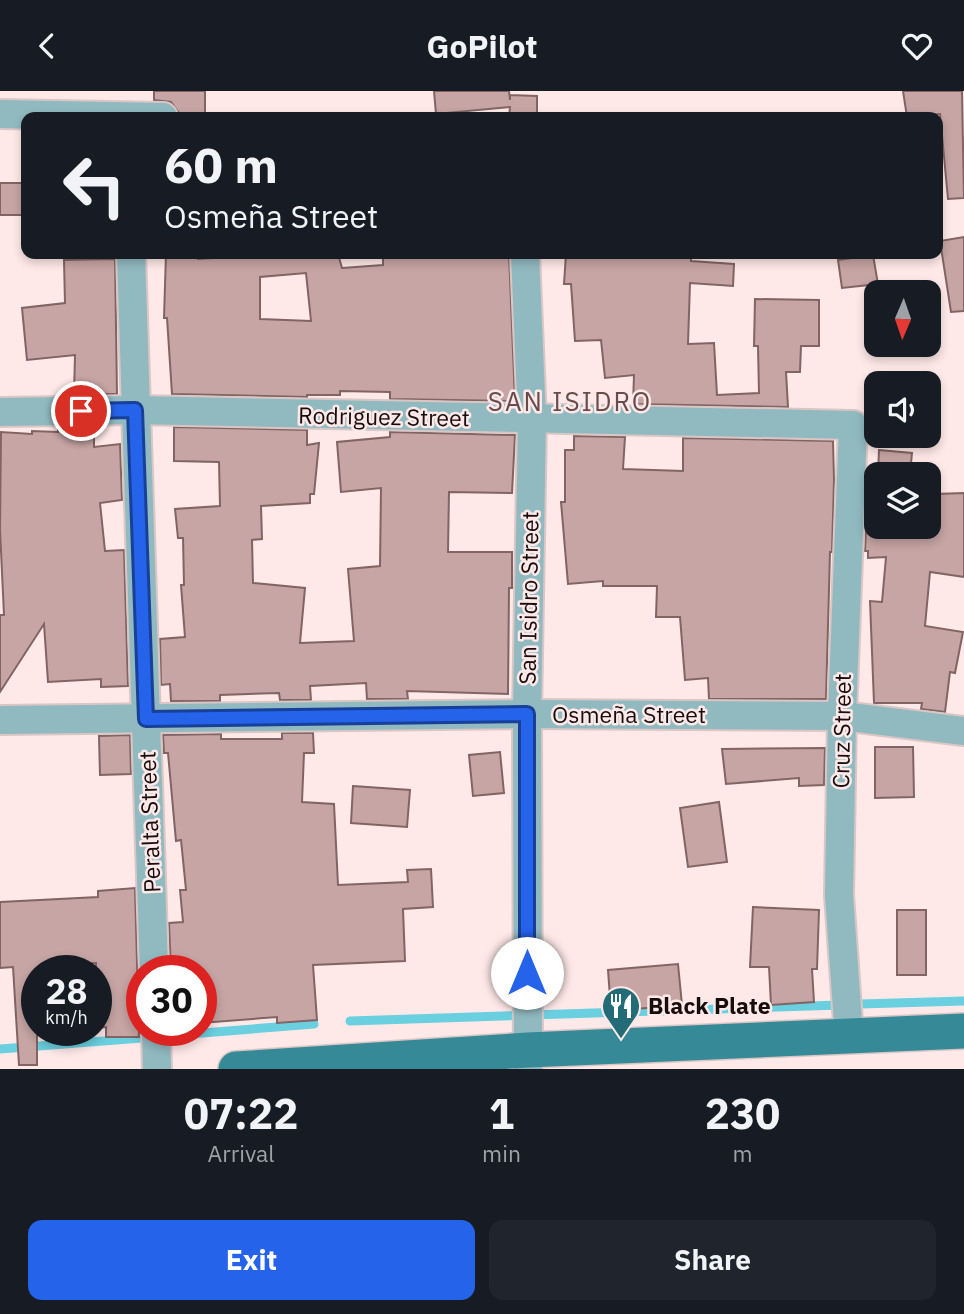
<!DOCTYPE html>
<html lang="en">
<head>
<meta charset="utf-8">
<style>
	:root { --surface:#171b24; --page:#20242c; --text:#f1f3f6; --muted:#9ea1a6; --accent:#2563eb }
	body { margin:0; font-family:"IBM Plex Sans",sans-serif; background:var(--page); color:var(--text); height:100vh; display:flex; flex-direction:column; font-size:26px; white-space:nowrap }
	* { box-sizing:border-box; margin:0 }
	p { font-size:23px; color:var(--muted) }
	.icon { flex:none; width:38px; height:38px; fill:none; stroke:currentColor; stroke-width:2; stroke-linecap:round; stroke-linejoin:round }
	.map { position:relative; height:978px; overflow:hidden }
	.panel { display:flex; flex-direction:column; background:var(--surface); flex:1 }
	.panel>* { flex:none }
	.top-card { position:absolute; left:21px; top:21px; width:922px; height:147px; border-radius:14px; box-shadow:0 4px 10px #0003; background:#171b24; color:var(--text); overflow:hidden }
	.needle { width:46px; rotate:182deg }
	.tools { position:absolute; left:864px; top:189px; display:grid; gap:14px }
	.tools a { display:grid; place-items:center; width:77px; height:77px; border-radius:14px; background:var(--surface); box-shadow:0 4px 10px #0003; font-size:35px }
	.speed { position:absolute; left:21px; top:864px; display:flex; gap:14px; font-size:35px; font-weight:700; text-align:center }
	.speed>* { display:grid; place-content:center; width:91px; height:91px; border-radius:50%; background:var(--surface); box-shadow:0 4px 10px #0003; line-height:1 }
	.speed small { font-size:18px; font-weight:400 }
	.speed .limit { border:10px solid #d22; background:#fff; color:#111 }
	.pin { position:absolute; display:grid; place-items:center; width:60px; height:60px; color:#fff; margin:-30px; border:4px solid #fff; border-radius:50%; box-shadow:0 2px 7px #0007 }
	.me { position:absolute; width:77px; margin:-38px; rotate:0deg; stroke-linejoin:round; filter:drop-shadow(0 0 5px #0008) }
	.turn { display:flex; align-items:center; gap:24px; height:147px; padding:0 28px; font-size:32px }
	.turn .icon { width:91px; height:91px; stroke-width:2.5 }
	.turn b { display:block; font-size:49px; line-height:60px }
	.eta { display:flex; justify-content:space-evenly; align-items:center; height:119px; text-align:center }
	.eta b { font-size:42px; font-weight:700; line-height:49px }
	.cta { display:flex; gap:14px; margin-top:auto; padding:14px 28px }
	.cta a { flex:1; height:80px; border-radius:14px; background:var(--accent); color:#fff; font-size:28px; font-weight:700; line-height:80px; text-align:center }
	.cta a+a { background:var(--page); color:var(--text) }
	header { display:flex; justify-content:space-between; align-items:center; height:91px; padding:0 28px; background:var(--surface); font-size:32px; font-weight:700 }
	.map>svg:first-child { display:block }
</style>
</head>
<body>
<header><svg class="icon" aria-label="back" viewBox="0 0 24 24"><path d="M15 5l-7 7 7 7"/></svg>GoPilot<svg class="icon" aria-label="heart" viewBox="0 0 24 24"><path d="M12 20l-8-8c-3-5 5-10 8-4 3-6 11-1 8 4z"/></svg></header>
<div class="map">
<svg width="964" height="978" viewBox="0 0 964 978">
	<rect width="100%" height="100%" fill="#fee9e8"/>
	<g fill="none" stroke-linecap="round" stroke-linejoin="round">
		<g stroke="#6acfdf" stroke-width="9">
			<polyline points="860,913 964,910"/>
			<polyline points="350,930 841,914"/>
			<polyline points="165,945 314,933"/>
			<polyline points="0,958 142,947"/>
		</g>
	</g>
	<g fill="#c6a5a4" stroke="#826463" stroke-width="2" fill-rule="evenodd">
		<polygon points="154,0 205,0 205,22 179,22 171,11 154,9"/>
		<polygon points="434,0 509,0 510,9 510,4 537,5 537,26 509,26 510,16 436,23"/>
		<polygon points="903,0 962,0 964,107 948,108 940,23 907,26"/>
		<rect x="0" y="92" width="26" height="32"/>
		<polygon points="964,146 964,220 951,221 940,150"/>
		<path d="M166 163H198V168L246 165 245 163H338L342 177 383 174V163H509L515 310 390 308V301L340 300V304H307V306L172 303 167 227H164ZM306 182 311 230 260 228V186Z"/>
		<polygon points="566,163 691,163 691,170 734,173 733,195 690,192 688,253 714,252 717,304 759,302 758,255 754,255 755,208 819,209 819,255 801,255 800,281 786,281 788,316 633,313 634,284 605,287 601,249 575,250 571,193 564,193"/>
		<polygon points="873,164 878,193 842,197 838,169"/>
		<polygon points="115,168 117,303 74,303 75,264 27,269 22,217 65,212 64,169"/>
		<polygon points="94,336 94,356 120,353 122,409 100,412 105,460 124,459 128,595 101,596 101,588 48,591 44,533 0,601 0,524 4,524 0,439 1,341 32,343 32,340 58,341 58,337"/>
		<polygon points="174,336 307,339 307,354 319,352 314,403 310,403 310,412 261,415 262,448 252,449 253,492 305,497 300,552 354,550 348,478 380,475 381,397 341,401 337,351 390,346 390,341 515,344 512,402 449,401 448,461 512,461 512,497 509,497 508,603 407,600 408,608 367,608 366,592 310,595 311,609 280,609 279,602 220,604 220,610 171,610 170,593 161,594 160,548 185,546 181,494 184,494 183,447 178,447 175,418 220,415 219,371 174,370"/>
		<polygon points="574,345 625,346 623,378 683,380 683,347 833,350 834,389 832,461 830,461 826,608 709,608 708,587 685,589 680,526 656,526 657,495 603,495 603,490 568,493 561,411 565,411 565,359 574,359"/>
		<polygon points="879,359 912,362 910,383 878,383"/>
		<polygon points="964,402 964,486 930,481 925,535 963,541 955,582 950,581 945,621 921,618 922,612 874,612 870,510 882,511 886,466 868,467 868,460 865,460 866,439 937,440 936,403"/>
		<polygon points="282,642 313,642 314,662 304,662 302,711 334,713 338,794 408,791 407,779 431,778 433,816 403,818 405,870 313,874 317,929 277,932 277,926 201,932 201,880 171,880 169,832 183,831 180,799 186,799 181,749 176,750 168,662 164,662 163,644 221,643 221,648 282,648"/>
		<polygon points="130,644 131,683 100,684 99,645"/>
		<polygon points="875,656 913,656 914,706 875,707"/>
		<polygon points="825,657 824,694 799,695 799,687 726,693 722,658"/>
		<polygon points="500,661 504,702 473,705 469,664"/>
		<polygon points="353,695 410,699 407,736 351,732"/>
		<polygon points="719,711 727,771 688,776 680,717"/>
		<polygon points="135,797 139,946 106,946 106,936 96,937 96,872 50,874 50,880 37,880 37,974 19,974 13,876 0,877 0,811 98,806 98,800"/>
		<polygon points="753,816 819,819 817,878 812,878 814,911 771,914 769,876 750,876"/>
		<rect x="897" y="819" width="29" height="65"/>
		<polygon points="678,873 682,914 611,920 608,879"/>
	</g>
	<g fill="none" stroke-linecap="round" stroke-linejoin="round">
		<defs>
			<g id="minor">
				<polyline points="0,23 163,26"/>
				<polyline points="131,163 154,880"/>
				<polyline points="525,163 532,329 527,623 528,978"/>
				<polyline points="0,321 135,319 853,334 842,625 839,804 849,946"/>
				<polyline points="0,629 527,623 842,625 964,640"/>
				<polyline points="156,940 157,978"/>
			</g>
			<polyline id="major" points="236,978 528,959 964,940"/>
		</defs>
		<use href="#minor" stroke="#d9c6c5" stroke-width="32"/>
		<use href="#major" stroke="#d9c6c5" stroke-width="38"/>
		<use href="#minor" stroke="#91b9c0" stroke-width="28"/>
		<use href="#major" stroke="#368a97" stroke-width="35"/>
	</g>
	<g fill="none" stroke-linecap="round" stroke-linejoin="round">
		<defs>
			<polyline id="route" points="81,320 135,319 146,628 527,623 527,882"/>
		</defs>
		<use href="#route" stroke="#184099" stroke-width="18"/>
		<use href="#route" stroke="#2563eb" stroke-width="12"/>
	</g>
	<defs>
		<symbol id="restaurant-pin" viewBox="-11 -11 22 30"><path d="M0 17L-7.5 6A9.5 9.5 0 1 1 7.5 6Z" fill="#236c77" stroke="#fee9e8"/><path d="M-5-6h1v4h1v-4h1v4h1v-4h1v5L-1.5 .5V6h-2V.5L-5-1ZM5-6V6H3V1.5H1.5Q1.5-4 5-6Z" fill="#fff"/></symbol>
	</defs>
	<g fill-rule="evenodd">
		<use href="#restaurant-pin" x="599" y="893" width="44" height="60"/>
	</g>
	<g text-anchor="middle" stroke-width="5" stroke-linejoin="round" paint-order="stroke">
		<g font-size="23" fill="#180d0d" stroke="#fee9e8">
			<text transform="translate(384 326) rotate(1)" y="8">Rodriguez Street</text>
			<text transform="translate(529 507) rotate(-89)" y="8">San Isidro Street</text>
			<text x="629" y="632">Osmeña Street</text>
			<text transform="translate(842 640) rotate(-89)" y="8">Cruz Street</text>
			<text transform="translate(150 731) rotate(-92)" y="8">Peralta Street</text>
		</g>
		<g font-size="23" font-weight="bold" fill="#180d0d" stroke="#fee9e8" text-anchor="start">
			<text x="648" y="923">Black Plate</text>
		</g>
		<g font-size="26" letter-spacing="2" fill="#684c4b" stroke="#fee9e8">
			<text x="570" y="320">SAN ISIDRO</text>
		</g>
	</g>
</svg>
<div class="tools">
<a><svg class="needle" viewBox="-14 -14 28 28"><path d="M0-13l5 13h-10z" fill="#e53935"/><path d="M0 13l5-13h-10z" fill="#9ea1a6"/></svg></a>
<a><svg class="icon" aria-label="sound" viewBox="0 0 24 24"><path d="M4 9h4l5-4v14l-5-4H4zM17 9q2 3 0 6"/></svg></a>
<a><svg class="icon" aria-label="layers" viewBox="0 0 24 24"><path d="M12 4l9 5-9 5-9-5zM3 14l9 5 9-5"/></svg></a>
</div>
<div class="speed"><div>28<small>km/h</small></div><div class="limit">30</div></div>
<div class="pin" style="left:81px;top:320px;background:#d93025"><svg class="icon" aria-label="arrive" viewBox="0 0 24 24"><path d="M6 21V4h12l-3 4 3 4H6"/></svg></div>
<svg class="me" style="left:527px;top:882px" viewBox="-20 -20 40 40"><circle r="19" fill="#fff"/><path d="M0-13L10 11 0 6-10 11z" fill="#2563eb"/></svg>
<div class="top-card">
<div class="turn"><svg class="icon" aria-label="left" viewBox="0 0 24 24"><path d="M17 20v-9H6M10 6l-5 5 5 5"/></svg><div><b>60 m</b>Osmeña Street</div></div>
</div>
</div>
<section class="panel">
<div class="eta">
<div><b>07:22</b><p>Arrival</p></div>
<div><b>1</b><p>min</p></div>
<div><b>230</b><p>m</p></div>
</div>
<div class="cta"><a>Exit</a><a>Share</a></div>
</section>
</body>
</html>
